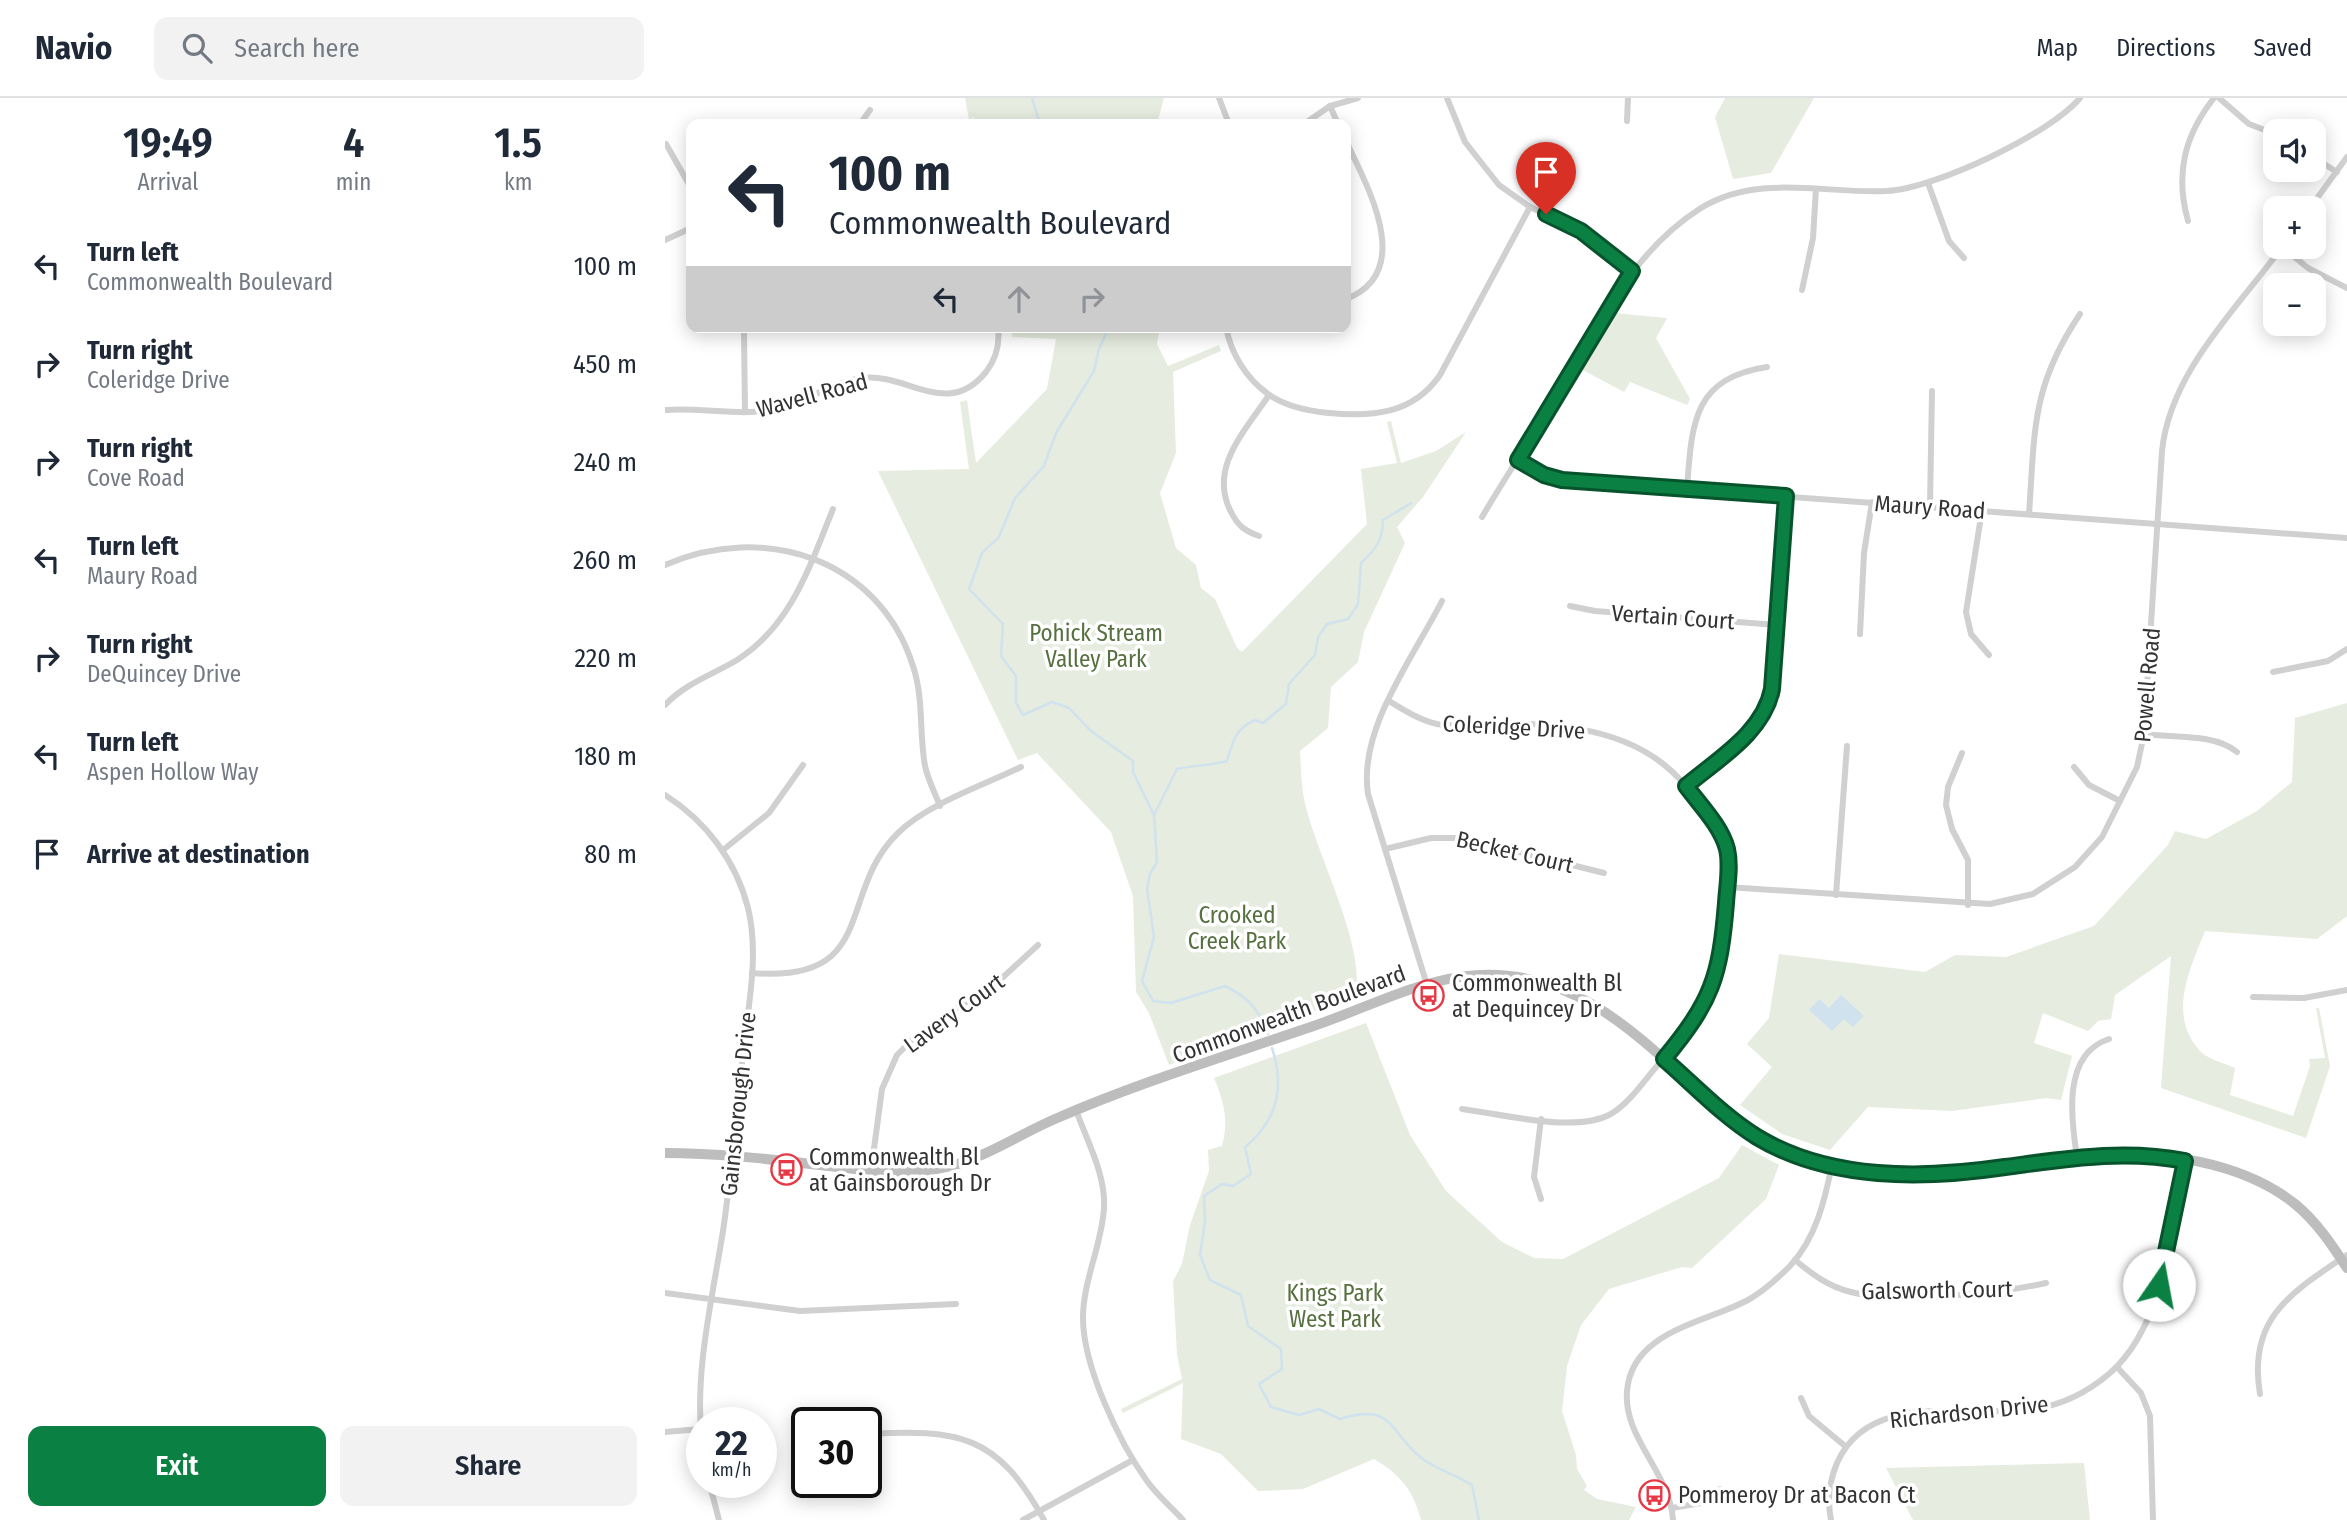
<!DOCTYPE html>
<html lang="en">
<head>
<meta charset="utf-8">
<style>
	:root { --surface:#fff; --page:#f2f2f3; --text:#1f2937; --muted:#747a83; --line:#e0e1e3; --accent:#0b8043 }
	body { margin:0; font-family:"Fira Sans Condensed",sans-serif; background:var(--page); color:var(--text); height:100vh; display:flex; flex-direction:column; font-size:26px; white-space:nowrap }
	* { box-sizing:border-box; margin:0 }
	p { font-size:23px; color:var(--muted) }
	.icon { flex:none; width:38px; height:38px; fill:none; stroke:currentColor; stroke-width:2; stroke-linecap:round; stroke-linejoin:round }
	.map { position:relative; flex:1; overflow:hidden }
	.sheet { display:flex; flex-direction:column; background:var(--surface); width:665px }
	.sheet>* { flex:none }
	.top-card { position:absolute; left:21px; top:21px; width:665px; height:214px; border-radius:14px; box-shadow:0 4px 18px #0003; background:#fff; color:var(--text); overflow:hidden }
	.buttons { position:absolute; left:1598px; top:21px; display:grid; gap:14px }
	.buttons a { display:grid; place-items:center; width:63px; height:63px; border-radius:14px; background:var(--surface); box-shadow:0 4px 18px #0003; font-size:35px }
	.speed { position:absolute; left:21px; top:1309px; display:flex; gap:14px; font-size:35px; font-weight:700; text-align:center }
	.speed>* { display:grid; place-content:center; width:91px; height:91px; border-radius:50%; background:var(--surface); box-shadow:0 4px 18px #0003; line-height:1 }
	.speed small { font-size:18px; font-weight:400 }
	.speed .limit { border:4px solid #111; border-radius:10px; background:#fff; color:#111 }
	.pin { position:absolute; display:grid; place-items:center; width:60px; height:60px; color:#fff; margin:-72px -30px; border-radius:50% 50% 50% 0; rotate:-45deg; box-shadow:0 0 7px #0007 }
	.pin .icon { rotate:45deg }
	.me { position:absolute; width:77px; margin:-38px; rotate:12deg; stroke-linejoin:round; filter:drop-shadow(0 0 5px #0008) }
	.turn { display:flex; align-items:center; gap:24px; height:147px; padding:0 28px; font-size:32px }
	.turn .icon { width:91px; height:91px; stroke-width:2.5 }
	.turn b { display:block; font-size:49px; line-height:60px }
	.lanes { display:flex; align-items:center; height:66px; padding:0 28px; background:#0003; justify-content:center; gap:35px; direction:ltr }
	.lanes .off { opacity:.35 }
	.eta { display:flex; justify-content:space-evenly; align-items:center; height:119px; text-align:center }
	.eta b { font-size:42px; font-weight:600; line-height:49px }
	.action { display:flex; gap:14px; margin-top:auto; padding:14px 28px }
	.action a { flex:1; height:80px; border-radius:14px; background:var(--accent); color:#fff; font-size:28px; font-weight:600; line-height:80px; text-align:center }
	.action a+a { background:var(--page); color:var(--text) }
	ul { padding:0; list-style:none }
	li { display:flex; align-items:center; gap:21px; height:98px; padding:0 28px }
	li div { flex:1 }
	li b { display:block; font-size:26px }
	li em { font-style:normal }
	header { display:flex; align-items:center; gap:42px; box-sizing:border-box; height:98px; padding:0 35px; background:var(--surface); border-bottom:2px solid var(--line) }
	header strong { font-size:33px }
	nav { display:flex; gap:38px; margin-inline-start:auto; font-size:24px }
	.search { width:490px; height:63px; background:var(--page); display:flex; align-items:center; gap:18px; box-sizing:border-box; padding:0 24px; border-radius:14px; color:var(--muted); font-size:26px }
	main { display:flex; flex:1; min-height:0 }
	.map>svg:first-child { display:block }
</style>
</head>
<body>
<header>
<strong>Navio</strong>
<div class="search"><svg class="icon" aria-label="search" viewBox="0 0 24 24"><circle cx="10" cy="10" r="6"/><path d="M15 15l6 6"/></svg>Search here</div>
<nav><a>Map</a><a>Directions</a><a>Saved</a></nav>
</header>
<main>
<section class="sheet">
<div class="eta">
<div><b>19:49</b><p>Arrival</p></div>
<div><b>4</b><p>min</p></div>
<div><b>1.5</b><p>km</p></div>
</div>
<ul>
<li><svg class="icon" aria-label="left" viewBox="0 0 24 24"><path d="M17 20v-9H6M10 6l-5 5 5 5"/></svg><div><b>Turn left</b><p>Commonwealth Boulevard</p></div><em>100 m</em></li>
<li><svg class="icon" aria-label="right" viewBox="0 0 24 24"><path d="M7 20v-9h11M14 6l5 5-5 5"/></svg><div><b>Turn right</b><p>Coleridge Drive</p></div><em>450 m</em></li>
<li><svg class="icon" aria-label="right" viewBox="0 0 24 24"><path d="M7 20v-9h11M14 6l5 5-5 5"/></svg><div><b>Turn right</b><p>Cove Road</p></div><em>240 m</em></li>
<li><svg class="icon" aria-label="left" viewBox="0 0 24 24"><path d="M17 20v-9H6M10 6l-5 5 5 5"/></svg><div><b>Turn left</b><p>Maury Road</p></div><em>260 m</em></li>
<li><svg class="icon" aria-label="right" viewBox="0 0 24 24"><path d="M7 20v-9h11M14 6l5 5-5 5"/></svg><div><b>Turn right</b><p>DeQuincey Drive</p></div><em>220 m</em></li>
<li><svg class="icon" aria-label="left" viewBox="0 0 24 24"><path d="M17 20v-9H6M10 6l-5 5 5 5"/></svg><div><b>Turn left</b><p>Aspen Hollow Way</p></div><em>180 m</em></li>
<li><svg class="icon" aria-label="arrive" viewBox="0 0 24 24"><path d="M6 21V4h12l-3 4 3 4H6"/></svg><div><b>Arrive at destination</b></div><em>80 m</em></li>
</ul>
<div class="action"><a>Exit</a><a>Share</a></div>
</section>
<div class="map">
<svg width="1682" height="1422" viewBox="0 0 1682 1422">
	<rect width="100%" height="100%" fill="#fff"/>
	<g fill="#e6ecdf">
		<polygon points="300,0 499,0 492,26 308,26 309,19 304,22"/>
		<polygon points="1060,0 1149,0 1106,75 1068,81 1050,19"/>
		<polygon points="949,215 1002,220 991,240 1025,301 1022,307 965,284 959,294 916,271"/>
		<path d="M347 229H495L492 246 503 268 554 247 556 253 508 274 511 355 495 395 511 450 531 467 536 490 550 501 572 550 577 554 702 426 696 371 732 365 722 324 726 323 736 365 771 353 801 334 758 399 732 429 740 445 699 534 693 564 666 589 663 630 635 653C636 669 636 686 639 701 650 755 702 848 690 898L504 967 484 915 471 894 468 798 446 734 372 655 353 662 213 373 304 371 295 304 302 302 311 365 382 291 391 241 347 239Z"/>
		<path d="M1682 605V818L1652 841 1540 833C1525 871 1502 917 1535 953 1542 961 1559 965 1570 970L1565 997 1628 1018 1645 968 1644 961 1660 960 1651 910H1654L1665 968 1641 1040 1496 990 1506 858 1450 897 1446 921 1433 923 1423 933 1378 915 1369 945 1407 958 1396 1002 1381 1000 1287 1013 1203 1009 1165 1052 1117 1036 1075 1007 1107 969 1082 946 1104 920 1114 856 1260 874 1290 857 1341 859 1429 828 1503 747 1510 733 1541 741 1592 713 1627 684 1630 620Z"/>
		<path d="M701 925 745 1037 781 1093 837 1144 869 1160 898 1161 1054 1080 1077 1047 1114 1067 1101 1101 1027 1170 1017 1169 944 1191 916 1227 902 1268 897 1313 911 1357 912 1371 922 1388 919 1392 932 1401 971 1409 964 1422H756C748 1392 736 1377 709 1361L638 1391 593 1393 556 1356 516 1341 518 1285 458 1315 456 1311 517 1281 512 1256 508 1183 517 1166 525 1127 544 1073 543 1052 557 1048C564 1023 559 1004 549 980Z"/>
		<polygon points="1419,1365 1425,1422 1248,1422 1221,1370"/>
	</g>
	<polygon fill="#cfe2ee" points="1176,897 1199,918 1188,929 1179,921 1167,933 1144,912 1154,901 1164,910"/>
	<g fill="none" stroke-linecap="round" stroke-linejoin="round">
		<g stroke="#cfe2ee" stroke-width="2.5">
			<polyline points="367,0 375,26"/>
			<polyline points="444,229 434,251 429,273 391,335 379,368 350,400 334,439 317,455 304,491 338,526 336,558 351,578 351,605 358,617 387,604 404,610 426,633 468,663 468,674 489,717"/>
			<path d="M603 936C594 912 583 899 560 888L506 905 488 903 477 883 489 839 482 790 485 776 492 764 489 717 512 671C530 667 544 668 562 663 568 643 570 631 590 622L598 625 621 606 624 586 650 557 653 539 662 526 683 521 693 506 696 465C711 451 718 442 718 422L746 405"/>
			<path d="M607 950C620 989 612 1023 580 1049L586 1076 568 1088 557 1086 539 1098 540 1124 535 1157 545 1182 576 1197 583 1228 616 1251 617 1271 594 1286 606 1309 634 1317 654 1311 675 1321C731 1303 724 1337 759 1362 770 1370 793 1378 807 1387L814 1422"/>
		</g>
		<g stroke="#d0d0d0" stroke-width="6">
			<polyline points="554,0 564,26"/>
			<polyline points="782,0 800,44 834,87 865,109 916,133 967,173"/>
			<polyline points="1554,0 1584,26 1610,36"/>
			<polyline points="665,8 673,26"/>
			<polyline points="962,23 963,0"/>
			<polyline points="195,26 205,12"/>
			<polyline points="639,26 665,8 693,0"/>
			<path d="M681 43C701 86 752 174 681 201"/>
			<polyline points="1,46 26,90"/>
			<polyline points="1648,59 1672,74"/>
			<polyline points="1263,85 1284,143 1299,160"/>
			<polyline points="1645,110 1682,59"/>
			<path d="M1523 123C1510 77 1519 38 1549 0"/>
			<polyline points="0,142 26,130"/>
			<polyline points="1137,192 1148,140 1151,91"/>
			<path d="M561 229C566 256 581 280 603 296 621 309 643 313 664 315 708 319 748 316 775 277L865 109"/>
			<polyline points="79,234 80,314"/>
			<path d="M0 312C37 309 75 319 112 311 141 304 167 284 197 280 242 274 282 322 321 274 331 261 335 245 333 229"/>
			<polyline points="853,362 879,377 897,382 1682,440"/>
			<path d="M1022 390C1027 327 1027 280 1102 269"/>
			<polyline points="1265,407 1267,293"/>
			<polyline points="1317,412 1301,514 1306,536 1324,557"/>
			<path d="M1364 416C1370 332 1366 289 1415 216"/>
			<path d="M817 419C841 378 868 338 892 297 933 229 966 154 1036 110 1092 75 1159 96 1222 93 1269 91 1385 36 1415 0"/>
			<path d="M594 438C580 433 573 428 566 414 543 370 580 333 604 297"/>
			<path d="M0 467C98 424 214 460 248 568 259 601 254 635 260 668 263 682 270 695 275 708"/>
			<polyline points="905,508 930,513 1112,527"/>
			<polyline points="1195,536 1199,455 1207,404"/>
			<polyline points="1608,574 1663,563 1682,551"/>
			<path d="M724 603C739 612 754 622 772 626 789 629 807 626 824 625 883 625 949 628 997 665 1019 682 1053 722 1061 749 1070 782 1056 874 1041 905 1029 929 1010 948 992 968 978 984 963 1007 944 1017 909 1035 836 1016 797 1011"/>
			<path d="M0 607C21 585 47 577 72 562 127 527 145 467 168 411"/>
			<path d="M1479 636C1508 640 1549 635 1572 654"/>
			<polyline points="1297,655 1283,689 1281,707 1287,731 1303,762 1303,807"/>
			<polyline points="1409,669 1424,687 1455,703"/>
			<path d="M1022 688C1052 661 1100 633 1107 591L1121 398"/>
			<path d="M0 697C41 723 71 763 83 810 94 855 84 903 79 948 72 1010 67 1072 58 1133 47 1202 29 1275 37 1345"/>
			<polyline points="720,751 766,740 798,740 939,775"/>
			<polyline points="58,752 104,715 138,667"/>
			<path d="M1062 789 1325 806 1368 796 1410 769 1437 739 1472 669 1479 636 1497 353C1505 274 1572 211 1617 149L1643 170 1682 190"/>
			<polyline points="1171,797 1182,648"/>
			<path d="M87 875C215 885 171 795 233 735 262 706 319 687 356 669"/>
			<path d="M762 887 703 696C693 631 748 560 777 503"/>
			<polyline points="1588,899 1639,900 1682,892"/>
			<path d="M411 1012C422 1043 441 1077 439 1110 437 1147 418 1182 418 1220 418 1268 454 1344 482 1383 492 1397 506 1409 518 1422"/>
			<polyline points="876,1021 869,1079 876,1101"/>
			<path d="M1412 1059C1406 1021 1397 956 1444 941"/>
			<polyline points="206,1073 217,991 232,957 253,936 336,881 373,847"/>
			<path d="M1130 1162C1147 1176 1164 1189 1186 1194 1230 1206 1336 1195 1381 1185"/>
			<polyline points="0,1195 135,1213 291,1206"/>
			<polyline points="1452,1269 1476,1295 1485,1318 1488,1422"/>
			<path d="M1595 1296C1582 1220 1627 1194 1682 1157"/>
			<polyline points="1136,1300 1144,1318 1180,1348"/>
			<polyline points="0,1334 35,1331"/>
			<path d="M201 1336C294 1331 332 1336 379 1422"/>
			<polyline points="44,1384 54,1422"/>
			<polyline points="1007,1410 1036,1405 1055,1391"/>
			<polyline points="358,1422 468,1362"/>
			<path d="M1008 1422C1005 1374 958 1340 962 1293 967 1233 1040 1225 1083 1202 1099 1193 1112 1181 1125 1168 1151 1140 1160 1102 1167 1066"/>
			<path d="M1166 1422C1162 1402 1164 1384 1172 1365 1205 1290 1306 1321 1369 1311 1397 1307 1424 1293 1445 1275 1500 1227 1506 1131 1520 1063"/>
		</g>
		<path stroke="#bdbdbd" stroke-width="10" d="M0 1055C52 1055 103 1061 155 1067 197 1072 240 1079 282 1069 322 1059 353 1037 390 1021 477 983 568 956 657 925 708 907 759 880 814 877 911 872 973 938 1040 998 1070 1024 1100 1050 1140 1060 1181 1070 1224 1079 1266 1077 1321 1075 1375 1061 1430 1057 1495 1052 1578 1064 1630 1106 1652 1124 1667 1147 1682 1170"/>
	</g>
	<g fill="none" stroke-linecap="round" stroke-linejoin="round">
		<defs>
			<path id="route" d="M881 116 916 133 967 173 853 362 879 377 897 382 1121 398 1107 591C1099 634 1053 661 1021 688 1035 707 1056 728 1062 751 1066 768 1062 788 1061 805 1055 879 1047 903 999 961 1029 987 1058 1018 1092 1039 1165 1083 1259 1081 1340 1069 1401 1061 1458 1051 1520 1063L1494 1187"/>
		</defs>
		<use href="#route" stroke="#07532c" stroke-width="18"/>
		<use href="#route" stroke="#0b8043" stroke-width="12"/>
	</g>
	<defs>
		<symbol id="bus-ring" viewBox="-11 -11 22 22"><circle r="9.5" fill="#fff" stroke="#e63946" stroke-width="1.5"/><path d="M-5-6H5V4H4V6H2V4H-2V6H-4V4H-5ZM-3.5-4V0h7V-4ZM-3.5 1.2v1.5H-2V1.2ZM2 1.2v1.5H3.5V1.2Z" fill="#e63946"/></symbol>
	</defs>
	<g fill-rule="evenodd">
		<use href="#bus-ring" x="746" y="880" width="35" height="35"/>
		<use href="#bus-ring" x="104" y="1054" width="35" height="35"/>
		<use href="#bus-ring" x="972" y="1380" width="35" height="35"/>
	</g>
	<g text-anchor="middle" stroke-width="7" stroke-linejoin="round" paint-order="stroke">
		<g font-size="23" fill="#333" stroke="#fff">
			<text transform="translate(147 297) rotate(-15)" y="8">Wavell Road</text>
			<text transform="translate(1265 409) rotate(4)" y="8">Maury Road</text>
			<text transform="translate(1008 519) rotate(4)" y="8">Vertain Court</text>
			<text transform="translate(1482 587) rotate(-85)" y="8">Powell Road</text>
			<text transform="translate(849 629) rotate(3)" y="8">Coleridge Drive</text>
			<text transform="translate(850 754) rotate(13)" y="8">Becket Court</text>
			<text transform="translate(289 915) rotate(-36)" y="8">Lavery Court</text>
			<text transform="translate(624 916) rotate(-20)" y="8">Commonwealth Boulevard</text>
			<text transform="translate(73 1006) rotate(-84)" y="8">Gainsborough Drive</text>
			<text transform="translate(1272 1192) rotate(-1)" y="8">Galsworth Court</text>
			<text transform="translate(1304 1314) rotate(-6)" y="8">Richardson Drive</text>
		</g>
		<g font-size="23" fill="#56703f" stroke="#fff">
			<text x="431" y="543">Pohick Stream<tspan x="431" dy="26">Valley Park</tspan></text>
			<text x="572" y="825">Crooked<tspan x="572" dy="26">Creek Park</tspan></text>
			<text x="670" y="1203">Kings Park<tspan x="670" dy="26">West Park</tspan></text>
		</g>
		<g font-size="23" fill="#333" stroke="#fff" text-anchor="start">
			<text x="787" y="893">Commonwealth Bl<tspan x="787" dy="26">at Dequincey Dr</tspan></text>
			<text x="144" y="1067">Commonwealth Bl<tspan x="144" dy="26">at Gainsborough Dr</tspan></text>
			<text x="1013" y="1405">Pommeroy Dr at Bacon Ct</text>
		</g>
	</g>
</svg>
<div class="buttons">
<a><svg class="icon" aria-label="sound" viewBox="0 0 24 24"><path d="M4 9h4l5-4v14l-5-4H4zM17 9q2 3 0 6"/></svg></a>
<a>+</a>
<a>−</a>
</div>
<div class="speed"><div>22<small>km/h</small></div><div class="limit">30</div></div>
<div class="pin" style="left:881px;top:116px;background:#d93025"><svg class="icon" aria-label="arrive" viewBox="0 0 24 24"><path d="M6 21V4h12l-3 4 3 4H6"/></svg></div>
<svg class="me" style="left:1494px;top:1187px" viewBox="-20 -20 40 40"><circle r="19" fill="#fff"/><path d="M0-13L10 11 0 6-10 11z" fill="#0b8043"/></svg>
<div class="top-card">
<div class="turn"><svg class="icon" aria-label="left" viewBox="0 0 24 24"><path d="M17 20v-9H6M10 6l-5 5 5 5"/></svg><div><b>100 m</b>Commonwealth Boulevard</div></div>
<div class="lanes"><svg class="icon" aria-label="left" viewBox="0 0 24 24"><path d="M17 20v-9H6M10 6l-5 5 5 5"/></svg><svg class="icon off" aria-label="ahead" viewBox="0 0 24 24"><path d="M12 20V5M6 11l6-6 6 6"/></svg><svg class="icon off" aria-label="right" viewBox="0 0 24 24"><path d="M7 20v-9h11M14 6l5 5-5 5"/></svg></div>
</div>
</div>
</main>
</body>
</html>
